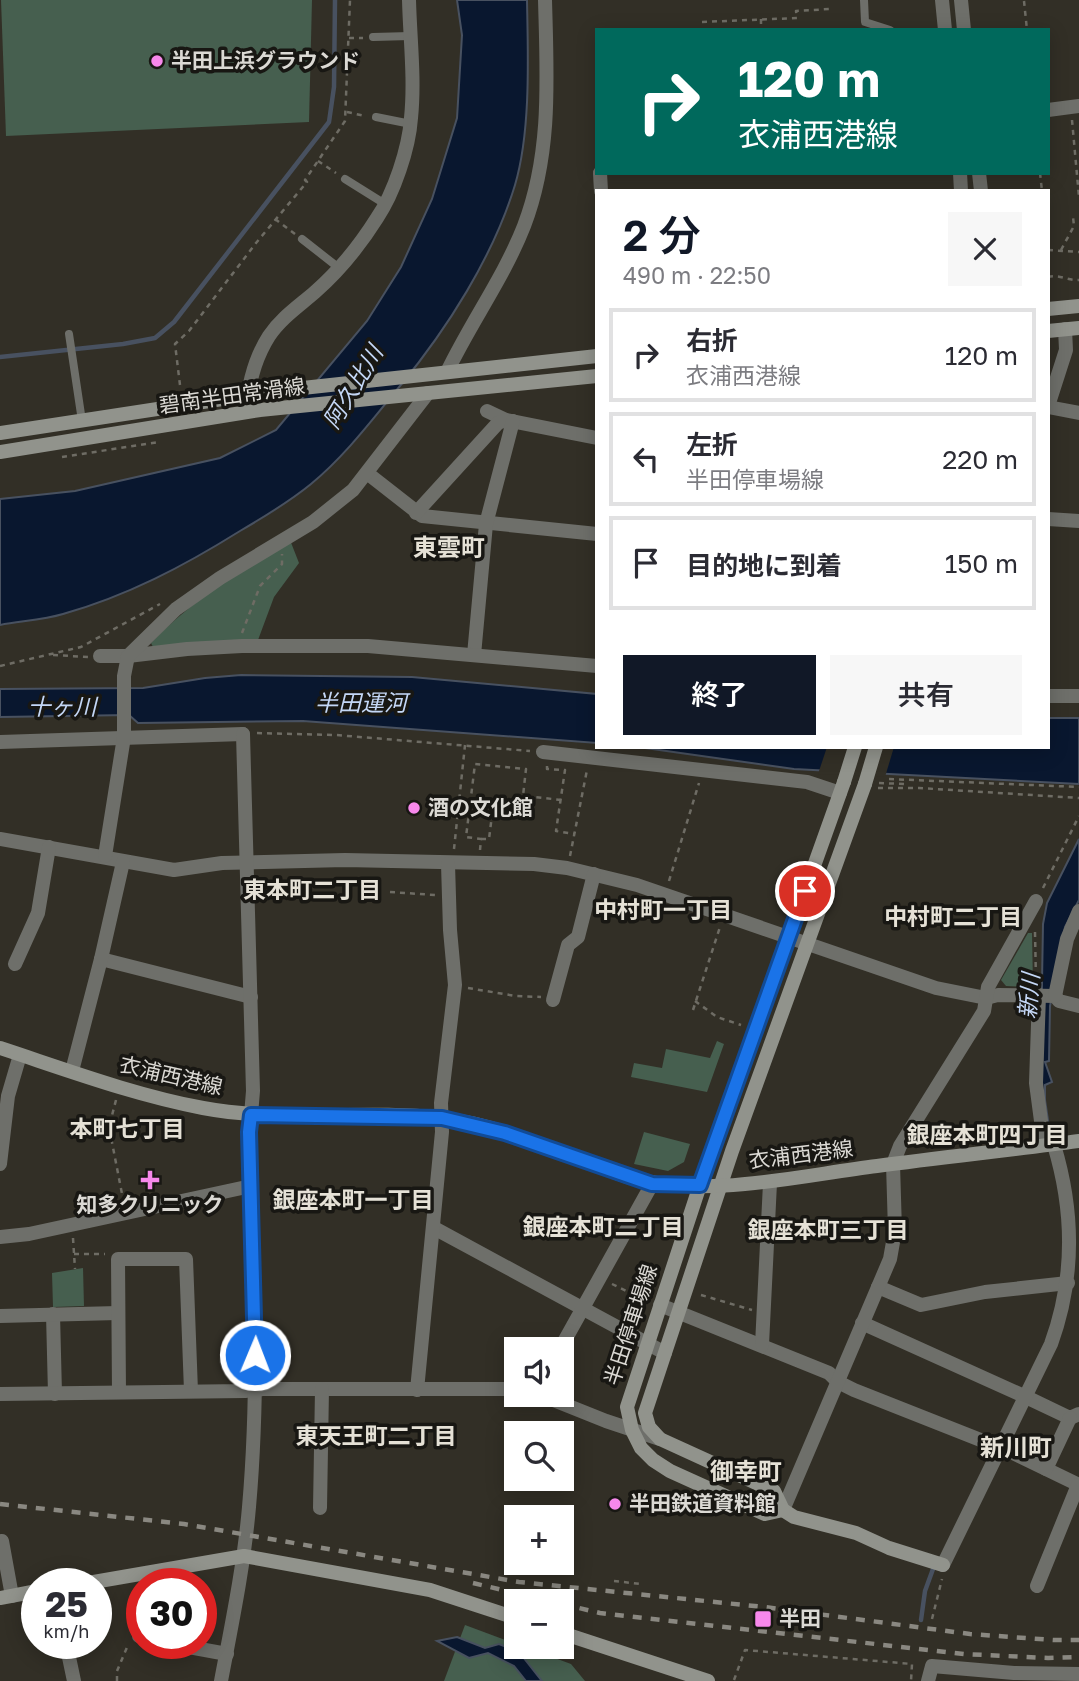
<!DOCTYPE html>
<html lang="ja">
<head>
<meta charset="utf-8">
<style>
	:root { --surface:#fff; --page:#f7f7f7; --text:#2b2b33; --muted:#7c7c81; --line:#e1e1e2; --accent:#111827 }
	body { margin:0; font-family:"Golos Text","Noto Sans JP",sans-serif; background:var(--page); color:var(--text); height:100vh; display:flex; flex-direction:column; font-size:26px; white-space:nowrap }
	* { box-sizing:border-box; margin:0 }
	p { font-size:23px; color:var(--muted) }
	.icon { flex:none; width:38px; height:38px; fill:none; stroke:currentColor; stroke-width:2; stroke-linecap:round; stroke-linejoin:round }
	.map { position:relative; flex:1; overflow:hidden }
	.side { position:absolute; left:595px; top:189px; width:455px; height:560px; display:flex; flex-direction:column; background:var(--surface); border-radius:0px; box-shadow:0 4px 18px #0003 }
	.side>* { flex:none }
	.banner { position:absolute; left:595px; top:28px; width:455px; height:147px; border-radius:0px; box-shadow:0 4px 18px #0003; background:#00695c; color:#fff; overflow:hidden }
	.controls { position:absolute; left:504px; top:1337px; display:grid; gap:14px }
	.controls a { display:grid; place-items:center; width:70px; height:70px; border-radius:0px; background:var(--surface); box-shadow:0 4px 18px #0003; font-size:35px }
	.speed { position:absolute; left:21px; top:1568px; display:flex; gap:14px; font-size:35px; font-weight:700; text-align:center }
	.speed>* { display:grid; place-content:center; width:91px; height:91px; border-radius:50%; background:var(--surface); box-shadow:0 4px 18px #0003; line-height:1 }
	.speed small { font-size:18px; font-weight:400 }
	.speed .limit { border:10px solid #d22; background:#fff; color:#111 }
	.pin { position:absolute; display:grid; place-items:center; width:60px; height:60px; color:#fff; margin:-30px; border:4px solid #fff; border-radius:50%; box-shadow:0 2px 7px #0007 }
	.me { position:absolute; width:77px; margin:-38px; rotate:1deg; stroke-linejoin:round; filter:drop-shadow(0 0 5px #0008) }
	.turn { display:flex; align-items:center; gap:24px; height:147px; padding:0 28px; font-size:32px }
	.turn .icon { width:91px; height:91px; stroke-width:2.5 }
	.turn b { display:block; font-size:49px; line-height:60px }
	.round { display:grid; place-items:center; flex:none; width:74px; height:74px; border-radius:0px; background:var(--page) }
	.overview { display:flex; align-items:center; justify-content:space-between; height:119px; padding:0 28px }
	h1 { font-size:42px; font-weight:600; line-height:52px; color:var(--accent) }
	.cta { display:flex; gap:14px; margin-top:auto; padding:14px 28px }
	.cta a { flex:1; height:80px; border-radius:0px; background:var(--accent); color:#fff; font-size:28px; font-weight:600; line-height:80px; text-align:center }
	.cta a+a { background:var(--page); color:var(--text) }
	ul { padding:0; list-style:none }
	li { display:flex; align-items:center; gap:21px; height:94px; margin:0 14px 10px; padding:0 14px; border:4px solid var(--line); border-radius:0px }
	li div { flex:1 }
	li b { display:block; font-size:26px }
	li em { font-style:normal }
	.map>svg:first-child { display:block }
</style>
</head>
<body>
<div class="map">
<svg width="1079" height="1681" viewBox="0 0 1079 1681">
	<rect width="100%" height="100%" fill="#322f26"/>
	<g fill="#465f4f">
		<polygon points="1,0 312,0 309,122 6,136"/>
		<path d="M290 540 299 563 274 597 258 640 153 647 151 643C194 599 238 572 290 540Z"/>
		<polygon points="1028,933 1032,933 1033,985 1032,987 1006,986 1001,980"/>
		<polygon points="717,1041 724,1044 707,1092 631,1077 634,1063 662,1068 666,1049 710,1058"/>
		<polygon points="644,1132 690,1144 684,1162 668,1171 634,1164"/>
		<polygon points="83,1268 84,1306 53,1307 52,1273"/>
		<polygon points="465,1625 516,1644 516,1647 525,1647 571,1664 585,1681 444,1681"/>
	</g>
	<g fill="#09172f" stroke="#485160" stroke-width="2">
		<path d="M457 0H527C528 56 531 131 515 185 493 257 447 329 400 386 372 420 345 456 311 484 289 502 264 517 240 531 184 566 127 596 63 614 43 620 21 621 0 625V499L75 491 220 458 276 430 367 321 401 267 432 199 457 118 462 35Z"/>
		<polygon points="241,675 412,677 597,694 597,743 303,721 138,723 129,715 0,717 0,689 143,688 205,678"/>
		<polygon points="1048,718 1079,718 1079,784 794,769 638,747 1048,747"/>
		<polygon points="1079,839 1079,900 1065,927 1050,1006 1049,1061 1045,1062 1052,1082 1045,1085 1045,1100 1050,1134 1040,1100 1043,924 1047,903"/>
		<polygon points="457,1637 485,1648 499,1644 519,1652 542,1681 526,1681 514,1666 488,1653 469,1658 437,1641"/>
	</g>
	<polygon fill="#322f26" points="827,747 894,747 885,777 818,774"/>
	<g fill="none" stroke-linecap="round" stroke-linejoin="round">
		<g stroke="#485160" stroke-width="4.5">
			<polyline points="0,357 123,344 155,338 174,322 329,122 334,87 335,0"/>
			<polyline points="921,1620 925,1591 933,1569"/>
		</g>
		<g stroke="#6e6c64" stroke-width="2.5" stroke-dasharray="5 5" stroke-linecap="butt">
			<polyline points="1024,1 1027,30"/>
			<polyline points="761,19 761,30"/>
			<polyline points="702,22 797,18 796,11 830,9"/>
			<polyline points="349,38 363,38"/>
			<polyline points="347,112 365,116"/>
			<polyline points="1072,120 1079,197"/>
			<polyline points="318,161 336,173"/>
			<polyline points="1040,173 1042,191"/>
			<polyline points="275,219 295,234"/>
			<polyline points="1048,250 1079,252"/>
			<polyline points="1061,250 1074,226 1073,217"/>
			<path d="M1048 277C1059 274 1068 281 1079 280"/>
			<polyline points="180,385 175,344 189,331 256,243 307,182 305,180 345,121 350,0"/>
			<polyline points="62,457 159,442"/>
			<polyline points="242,633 260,586 282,564 282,554"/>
			<polyline points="53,655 88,657"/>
			<polyline points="0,666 81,647 160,604"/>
			<polyline points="257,733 336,735 530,751"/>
			<polyline points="547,766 547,769 565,770 556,831 574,834"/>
			<polyline points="889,779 1079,787"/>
			<polyline points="879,783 904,784 904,780"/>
			<polyline points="878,788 919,788 1079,798"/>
			<polyline points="481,839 489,839 493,807 522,811 535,797 561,800"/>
			<polyline points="454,849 465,745"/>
			<polyline points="480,850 481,839 466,837 475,764 526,769 523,796 535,797"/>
			<polyline points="570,856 587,770"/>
			<polyline points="669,881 699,783"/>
			<polyline points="1043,888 1079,816"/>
			<polyline points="390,892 435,895"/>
			<polyline points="1035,932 1036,981"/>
			<polyline points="468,988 516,996 541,997"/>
			<polyline points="695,1001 717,1017 741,1025"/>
			<polyline points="693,1010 720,927"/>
			<polyline points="116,1100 109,1127 123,1199"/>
			<polyline points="73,1238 75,1269"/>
			<polyline points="74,1254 105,1254"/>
			<polyline points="612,1284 645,1300"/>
			<polyline points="701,1295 752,1310"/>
			<polyline points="614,1581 641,1584"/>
			<polyline points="932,1619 942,1579"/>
			<polyline points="734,1680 745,1650 912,1664 911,1681"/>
			<polyline points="117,1681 117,1671 128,1645"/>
		</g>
		<g stroke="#6e6f6a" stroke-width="8">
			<polyline points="864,0 865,22 890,30"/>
			<polyline points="373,37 410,36"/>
			<polyline points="376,117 411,124"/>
			<polyline points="345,179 385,204"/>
			<polyline points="302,239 339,268"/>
			<polyline points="69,334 82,421"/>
		</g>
		<g stroke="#6e6f6a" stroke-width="14">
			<polyline points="1048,110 1079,106"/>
			<path d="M447 372C471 322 504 277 524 226 552 153 547 77 545 0"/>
			<polyline points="1048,406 1066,350 1065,329"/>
			<polyline points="1048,407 1079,413"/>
			<polyline points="487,411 506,420 597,438"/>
			<polyline points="367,473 422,516 597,534"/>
			<polyline points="416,513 498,423 506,420"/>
			<polyline points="1048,519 1079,521"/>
			<polyline points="474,655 486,524 513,421"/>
			<polyline points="100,656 128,656 187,649 242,646 368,646 597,666"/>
			<polyline points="1048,696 1079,696"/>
			<polyline points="0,742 243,734"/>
			<polyline points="543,752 807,782 840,793"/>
			<polyline points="0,839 174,870 222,863 345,860 534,864 567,868 637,885 936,988 986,998 998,995 1055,996 1059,1001 1079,1006"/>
			<polyline points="105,856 124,737 124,676 128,656 176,609 220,578 313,522 353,490 428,393"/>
			<polyline points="101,959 251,997"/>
			<polyline points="15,964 38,913 49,847"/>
			<polyline points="1039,995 1036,1083 1043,1136 1054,1145"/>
			<polyline points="1055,996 1067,939 1079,911"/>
			<polyline points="553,1000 568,945 578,937 594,874"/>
			<polyline points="72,1071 101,959 123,862"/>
			<polyline points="0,1164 8,1096 20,1055"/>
			<polyline points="434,1228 665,1353"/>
			<polyline points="0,1237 29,1234 251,1186"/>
			<polyline points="878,1287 921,1305 985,1292 1068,1283"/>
			<polyline points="660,1305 829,1373 838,1382 854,1390 1011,1452 1079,1485"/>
			<polyline points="53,1314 55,1394"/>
			<polyline points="0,1316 118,1313"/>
			<polyline points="862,1323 1026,1397 1070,1418 1079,1414"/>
			<polyline points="762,1345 770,1183"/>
			<polyline points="560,1349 652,1184"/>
			<polyline points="417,1390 442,1132 441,1103 455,985 450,930 448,864"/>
			<polyline points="119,1392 118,1259 186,1259 191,1391"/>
			<polyline points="0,1394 245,1391 263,1389 516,1389"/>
			<polyline points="541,1395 606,1421 660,1439"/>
			<polyline points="1046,1469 1070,1418"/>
			<polyline points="320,1508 322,1389"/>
			<polyline points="783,1510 890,1259 895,1231 893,1164 900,1146 984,1011 988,987 1036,901"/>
			<polyline points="2,1541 12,1596"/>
			<polyline points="1037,1586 1078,1485"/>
			<polyline points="139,1636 142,1636"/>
			<polyline points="66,1643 74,1681"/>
			<polyline points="167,1643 227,1654"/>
			<path d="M221 1681C232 1623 244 1565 249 1507 260 1382 254 1257 249 1132L251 1115"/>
			<polyline points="928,1681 932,1666 1014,1673 1079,1674"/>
		</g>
		<g stroke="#6e6f6a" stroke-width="14">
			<polyline points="942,0 945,30"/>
			<polyline points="961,0 964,30"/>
			<polyline points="600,173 601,191"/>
			<polyline points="960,173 961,191"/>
			<polyline points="979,173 981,191"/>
			<path d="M246 412C248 386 255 358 269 336 281 318 299 306 315 292 339 271 360 245 377 218 394 193 409 148 411 118 415 79 410 39 409 0"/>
			<polyline points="243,734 253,1091 251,1115"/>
			<path d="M943 1565 1051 1344C1075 1278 1074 1211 1054 1145"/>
		</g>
		<g stroke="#91938c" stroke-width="14">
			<polyline points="1048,309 1079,306"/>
			<polyline points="1048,331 1079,328"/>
			<polyline points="0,433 275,391 597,356"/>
			<polyline points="0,452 260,410 597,376"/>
			<polyline points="865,784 732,1151 645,1413 649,1427 660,1439 774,1491 783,1510 794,1517 856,1533 889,1548 943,1565"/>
			<path d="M0 1048C67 1070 134 1095 203 1108 283 1123 361 1109 441 1118 503 1125 568 1156 627 1177 707 1199 796 1176 877 1166 944 1157 1012 1150 1079 1141"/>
			<polyline points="783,1510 765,1514 670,1471 653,1460 641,1448 632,1430 627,1407 700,1185 844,782"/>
			<polyline points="82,1584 244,1556 430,1590 516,1618"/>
			<polyline points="0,1598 37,1591"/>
			<polyline points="562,1633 708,1681"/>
		</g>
		<g stroke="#8a8881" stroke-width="4.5" stroke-dasharray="9 9" stroke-linecap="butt">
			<polyline points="0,1504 184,1524 519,1582 764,1607 970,1634 1053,1640 1079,1640"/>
			<polyline points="473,1583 549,1601"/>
			<polyline points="562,1604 600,1613 964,1654 1048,1658 1079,1657"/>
		</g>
		<g stroke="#91938c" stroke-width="14">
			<polyline points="844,782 855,747"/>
			<polyline points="865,784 876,747"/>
		</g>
	</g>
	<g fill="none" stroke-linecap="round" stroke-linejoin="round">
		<defs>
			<polyline id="route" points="255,1355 249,1132 251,1115 442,1118 505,1133 652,1184 700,1185 805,891"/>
		</defs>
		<use href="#route" stroke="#114b97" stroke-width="18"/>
		<use href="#route" stroke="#1a73e8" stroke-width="12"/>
	</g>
	<g fill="#f788eb" stroke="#181713" stroke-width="2.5">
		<circle cx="157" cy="61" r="7"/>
		<circle cx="414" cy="808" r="7"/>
		<path d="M146.5 1169.5h7v7h7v7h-7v7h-7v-7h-7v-7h7z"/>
		<circle cx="615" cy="1504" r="7"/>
		<rect x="754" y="1610" width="18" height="18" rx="3.5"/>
	</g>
	<g text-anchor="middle" stroke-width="7" stroke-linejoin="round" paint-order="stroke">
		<g font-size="21" font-weight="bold" fill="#dbd9d4" stroke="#181713" text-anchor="start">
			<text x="171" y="68">半田上浜グラウンド</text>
			<text x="428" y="815">酒の文化館</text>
			<text x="150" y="1212" text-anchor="middle">知多クリニック</text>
			<text x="629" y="1511">半田鉄道資料館</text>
			<text x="779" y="1626">半田</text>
		</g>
		<g font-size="21" fill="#dbd9d4" stroke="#181713">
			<text transform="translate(232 396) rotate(-8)" y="7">碧南半田常滑線</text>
			<text transform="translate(171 1076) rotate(13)" y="7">衣浦西港線</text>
			<text transform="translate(801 1155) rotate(-7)" y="7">衣浦西港線</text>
			<text transform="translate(631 1325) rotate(-72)" y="7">半田停車場線</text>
		</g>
		<g font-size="23" font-style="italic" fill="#c4d7f6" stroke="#181713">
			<text transform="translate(353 387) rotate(-59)" y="8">阿久比川</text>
			<text x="361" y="711">半田運河</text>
			<text x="62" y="715">十ヶ川</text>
			<text transform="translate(1029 996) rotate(-85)" y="8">新川</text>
		</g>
		<g font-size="23" font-weight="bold" fill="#e5e1d6" stroke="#181713">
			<text x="312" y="898">東本町二丁目</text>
			<text x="663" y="918">中村町一丁目</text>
			<text x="953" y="925">中村町二丁目</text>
			<text x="127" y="1137">本町七丁目</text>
			<text x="987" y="1143">銀座本町四丁目</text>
			<text x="353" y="1208">銀座本町一丁目</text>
			<text x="603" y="1235">銀座本町二丁目</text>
			<text x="828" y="1238">銀座本町三丁目</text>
			<text x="376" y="1444">東天王町二丁目</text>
		</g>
		<g font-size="24" font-weight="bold" fill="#e5e1d6" stroke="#181713">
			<text x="449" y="556">東雲町</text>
			<text x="1016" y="1456">新川町</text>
			<text x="746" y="1480">御幸町</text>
		</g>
	</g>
</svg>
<div class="controls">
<a><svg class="icon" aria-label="sound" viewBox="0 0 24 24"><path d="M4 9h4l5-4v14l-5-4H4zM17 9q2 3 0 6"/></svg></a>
<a><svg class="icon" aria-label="search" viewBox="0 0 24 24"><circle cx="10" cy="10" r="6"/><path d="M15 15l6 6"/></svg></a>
<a>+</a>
<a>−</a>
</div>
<div class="speed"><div>25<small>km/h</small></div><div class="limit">30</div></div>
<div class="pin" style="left:805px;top:891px;background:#d93025"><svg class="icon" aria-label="arrive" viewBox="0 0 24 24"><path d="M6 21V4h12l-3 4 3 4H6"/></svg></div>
<svg class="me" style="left:255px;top:1355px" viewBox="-20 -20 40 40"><circle r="17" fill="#1a73e8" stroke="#fff" stroke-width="3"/><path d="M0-11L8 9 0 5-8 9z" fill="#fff"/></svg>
<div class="banner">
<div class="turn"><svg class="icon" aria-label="right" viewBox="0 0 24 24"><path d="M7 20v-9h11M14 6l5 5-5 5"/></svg><div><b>120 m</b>衣浦西港線</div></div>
</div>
<section class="side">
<div class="overview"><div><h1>2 分</h1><p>490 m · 22:50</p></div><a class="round"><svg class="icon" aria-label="close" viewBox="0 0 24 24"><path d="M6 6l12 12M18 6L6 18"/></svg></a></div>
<ul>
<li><svg class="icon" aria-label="right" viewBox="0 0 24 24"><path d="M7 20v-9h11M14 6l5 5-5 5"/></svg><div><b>右折</b><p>衣浦西港線</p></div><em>120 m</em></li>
<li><svg class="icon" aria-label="left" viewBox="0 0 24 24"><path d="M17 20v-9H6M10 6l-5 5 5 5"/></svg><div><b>左折</b><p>半田停車場線</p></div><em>220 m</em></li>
<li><svg class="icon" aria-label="arrive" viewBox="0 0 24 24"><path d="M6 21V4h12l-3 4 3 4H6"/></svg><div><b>目的地に到着</b></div><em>150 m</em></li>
</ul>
<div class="cta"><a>終了</a><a>共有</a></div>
</section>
</div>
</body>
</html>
